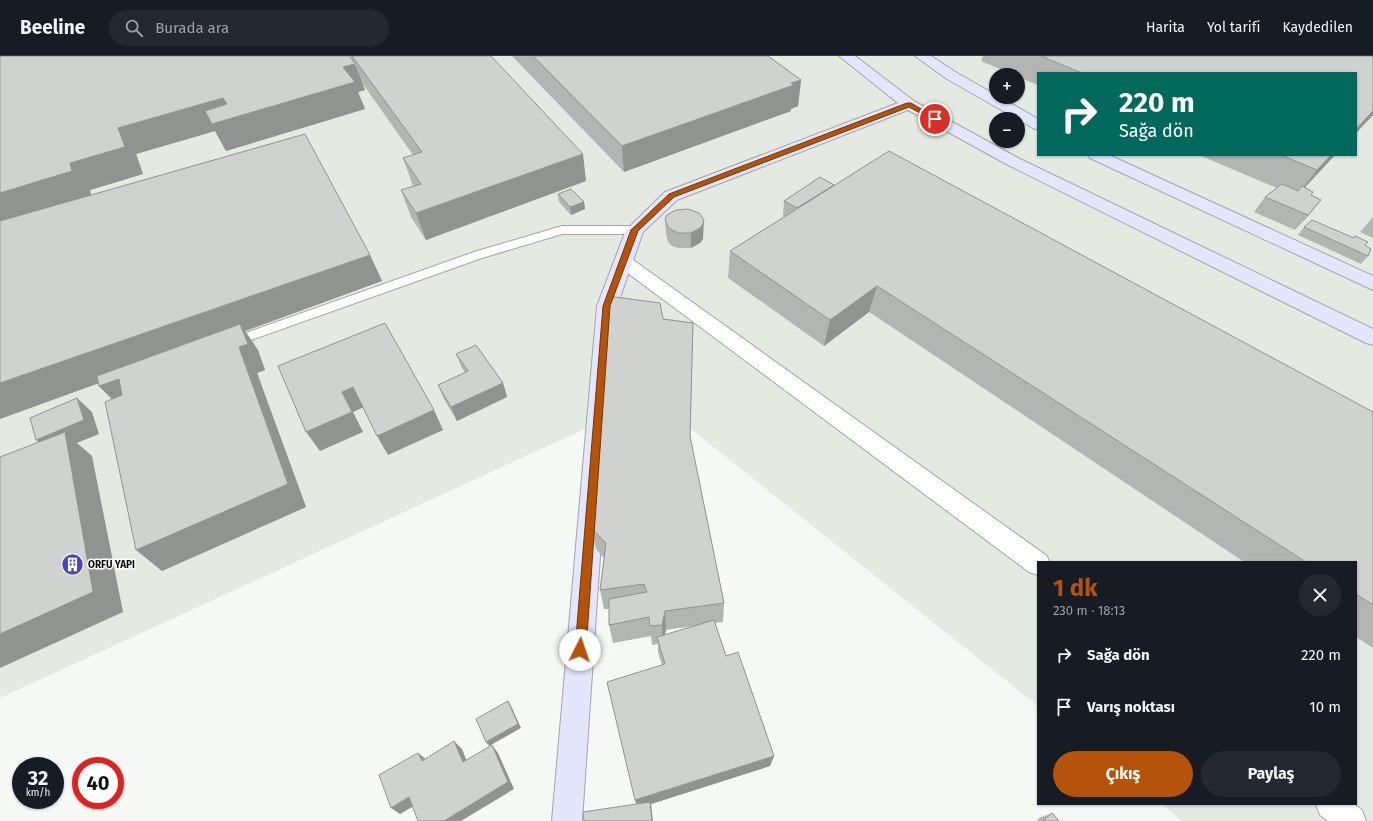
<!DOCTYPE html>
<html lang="tr">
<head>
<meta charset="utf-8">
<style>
	:root { --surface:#171b24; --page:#242831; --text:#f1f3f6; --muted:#9ea1a6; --line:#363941; --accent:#b45309 }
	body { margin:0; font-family:"Fira Sans",sans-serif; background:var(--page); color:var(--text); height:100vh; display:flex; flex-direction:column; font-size:15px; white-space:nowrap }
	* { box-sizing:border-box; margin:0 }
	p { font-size:13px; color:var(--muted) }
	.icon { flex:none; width:22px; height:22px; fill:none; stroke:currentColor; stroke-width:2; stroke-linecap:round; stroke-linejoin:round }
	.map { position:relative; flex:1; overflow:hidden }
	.panel { position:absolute; left:1037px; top:505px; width:320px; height:244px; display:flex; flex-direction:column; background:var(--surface); border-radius:0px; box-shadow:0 1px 3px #0004 }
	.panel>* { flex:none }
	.banner { position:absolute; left:1037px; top:16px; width:320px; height:84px; border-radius:0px; box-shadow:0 1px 3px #0004; background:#00695c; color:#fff; overflow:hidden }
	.buttons { position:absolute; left:989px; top:12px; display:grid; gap:8px }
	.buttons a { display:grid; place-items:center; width:36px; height:36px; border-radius:50%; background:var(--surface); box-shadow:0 1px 3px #0004; font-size:20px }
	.speed { position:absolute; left:12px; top:701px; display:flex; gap:8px; font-size:20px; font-weight:700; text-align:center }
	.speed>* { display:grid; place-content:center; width:52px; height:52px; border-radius:50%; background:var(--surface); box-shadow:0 1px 3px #0004; line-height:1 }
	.speed small { font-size:10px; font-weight:400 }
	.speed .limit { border:6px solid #d22; background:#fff; color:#111 }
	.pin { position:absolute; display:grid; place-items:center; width:34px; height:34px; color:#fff; margin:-17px; border:2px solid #fff; border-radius:50%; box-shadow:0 1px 4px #0007 }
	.me { position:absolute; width:44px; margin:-22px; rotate:4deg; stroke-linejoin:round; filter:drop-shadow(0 0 3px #0008) }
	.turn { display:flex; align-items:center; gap:14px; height:84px; padding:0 16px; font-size:18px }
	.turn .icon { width:52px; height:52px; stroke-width:2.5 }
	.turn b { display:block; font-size:28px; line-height:34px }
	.round { display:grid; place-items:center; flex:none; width:42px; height:42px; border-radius:21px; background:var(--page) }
	.summary { display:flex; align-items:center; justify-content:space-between; height:68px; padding:0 16px }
	h1 { font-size:24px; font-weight:700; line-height:30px; color:var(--accent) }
	.action { display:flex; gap:8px; margin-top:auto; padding:8px 16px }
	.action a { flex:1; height:46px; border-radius:24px; background:var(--accent); color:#fff; font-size:16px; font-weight:700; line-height:46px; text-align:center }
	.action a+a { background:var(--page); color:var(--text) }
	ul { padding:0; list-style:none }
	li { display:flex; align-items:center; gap:12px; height:52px; padding:0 16px }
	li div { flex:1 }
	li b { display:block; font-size:15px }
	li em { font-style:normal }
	header { display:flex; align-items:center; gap:24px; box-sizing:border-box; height:56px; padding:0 20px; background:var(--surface); border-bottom:1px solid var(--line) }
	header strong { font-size:19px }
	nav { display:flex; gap:22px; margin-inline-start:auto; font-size:14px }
	.search { width:280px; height:36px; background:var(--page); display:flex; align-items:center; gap:10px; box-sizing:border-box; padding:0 14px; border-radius:22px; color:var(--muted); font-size:15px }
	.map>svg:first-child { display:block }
</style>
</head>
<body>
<header>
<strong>Beeline</strong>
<div class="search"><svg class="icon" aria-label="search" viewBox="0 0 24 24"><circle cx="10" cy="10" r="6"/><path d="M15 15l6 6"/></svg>Burada ara</div>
<nav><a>Harita</a><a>Yol tarifi</a><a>Kaydedilen</a></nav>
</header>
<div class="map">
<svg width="1373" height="765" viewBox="0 0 1373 765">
	<rect width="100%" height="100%" fill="#f5f8f4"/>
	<path fill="#e4eae1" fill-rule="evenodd" d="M0 0H1373V765H1182L1161 748H1356V506H1038V650L652 342 0 642ZM1038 17H1356V99H1038ZM996 19H1018V41H996ZM996 63H1018V85H996Z"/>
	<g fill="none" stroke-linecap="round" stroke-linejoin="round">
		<defs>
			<polygon id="lane" points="562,170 635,170 639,171 641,174 639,177 635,178 562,178 482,202 251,284 247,286 243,284 241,281 243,278 474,196"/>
			<g id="street">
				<polygon points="623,199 629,201 1047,500 1049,506 1038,506 1038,519 1029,516 617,209 614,205 617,201"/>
				<polygon points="1316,748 1354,748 1362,754 1366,765 1328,765 1320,759"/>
			</g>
			<g id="secondary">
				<polygon points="839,0 855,0 914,45 1020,103 1373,273 1373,289 1366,287 1008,109 908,54 677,144 643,176 617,250 582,765 552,765 597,250 626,174 665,136 898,47"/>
				<polygon points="915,0 931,0 957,17 996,39 996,41 1000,41 1038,63 1038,74 1033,72 947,23"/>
				<polygon points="1088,99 1109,99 1373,220 1373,234 1090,102"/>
			</g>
		</defs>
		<use href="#lane" stroke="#a3a5a2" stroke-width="2"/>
		<use href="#street" stroke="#a3a5a2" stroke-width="2"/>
		<use href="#secondary" stroke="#a3a5a2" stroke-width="2"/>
		<use href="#lane" fill="#fff" fill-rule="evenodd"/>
		<use href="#street" fill="#fff" fill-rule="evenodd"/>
		<use href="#secondary" fill="#e3e6fc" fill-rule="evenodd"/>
	</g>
	<g fill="#b2b5b1" fill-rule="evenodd">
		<polygon points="0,0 491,0 586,125 426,184 411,161 401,134 413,130 403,102 413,99 363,28 365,34 358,36 365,53 226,95 215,75 136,98 143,118 90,134 91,139 370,199 382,225 245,275 258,294 265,314 257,317 306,451 162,515 112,343 99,330"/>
		<polygon points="512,0 768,0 801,24 798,50 791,53 791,55 624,116"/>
		<polygon points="983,0 1373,0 1373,59 1356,77 1356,17 1038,17 1038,29 1018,21 1018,19 1014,19 981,5"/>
		<polygon points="1199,99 1335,99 1305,131 1311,139 1321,144 1295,174 1254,156 1265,141 1277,132"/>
		<polygon points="834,129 1373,356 1373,592 1356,581 1356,506 1244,506 869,256 824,290 728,222 730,195 784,161 783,160 784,145"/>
		<polygon points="558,138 584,146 585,153 571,159 559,146"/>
		<polygon points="1373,161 1373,182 1360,176"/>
		<polygon points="665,163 703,179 703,183 700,187 691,192 678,192 672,190 668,186 666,178"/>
		<polygon points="1304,171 1353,182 1355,180 1365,189 1368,200 1361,208 1298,179"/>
		<path d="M663 263 693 267 690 383 724 547 723 566 715 567 726 600 774 700 770 710 651 748V752L637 748 662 609 658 596V588L652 589 651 580 613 587 609 569V553H604L600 534 604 502 596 493 591 472ZM693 570 665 579 666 574Z"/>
		<polygon points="456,298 503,327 507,341 457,365 444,343 438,329 465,317 462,312"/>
		<polygon points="1052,757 1059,765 1037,765 1039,762"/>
	</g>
	<g fill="#919390">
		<polygon points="355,8 365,34 358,36 365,53 226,95 215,75 136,98 143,118 90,134 92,142 0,171 0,137 70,107 118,72 223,42"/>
		<polygon points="801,24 798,50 791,53 791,55 624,116 622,90"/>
		<polygon points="1373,55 1373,59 1356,77 1356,73"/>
		<polygon points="583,98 586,125 426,184 416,157"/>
		<polygon points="1331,99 1335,99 1296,141 1317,114"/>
		<polygon points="1321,144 1309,159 1295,174"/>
		<polygon points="584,146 585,153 571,159 570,151"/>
		<polygon points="704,164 703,183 700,187 691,192 691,177"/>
		<polygon points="370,199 382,225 245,275 258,294 265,314 257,317 306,451 162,515 136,494 239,291 243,275 0,363 0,327"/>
		<polygon points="877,230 869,256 824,290 830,264"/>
		<polygon points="693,267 692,293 689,405 690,380"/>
		<polygon points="119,323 142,348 124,355 99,330"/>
		<polygon points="503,327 507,341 457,365 451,351"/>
		<polygon points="353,331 364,351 353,356 363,376 320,395 306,376 342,336"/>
		<polygon points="77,342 92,356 99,378 77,387 92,400 123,556 0,612 0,578 52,398 36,384"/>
		<polygon points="434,354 443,374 388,399 377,380"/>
		<polygon points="665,555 666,574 663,588 662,569"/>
		<polygon points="508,645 511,650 521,672 489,690 486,686"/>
		<polygon points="454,685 462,693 470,713 463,706"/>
		<polygon points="492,689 498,697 514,733 461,765 444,765"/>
		<polygon points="418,697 427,704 422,705"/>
		<polygon points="774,700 770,710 651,748 653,765 638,752 635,744"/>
		<polygon points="409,741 419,747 400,758 391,752"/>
	</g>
	<g fill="#cfd2ce" stroke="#919390">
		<polygon points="0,0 350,0 355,8 343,11 355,26 212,68 205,55 227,48 223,42 118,72 125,91 70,107 72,115 0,137"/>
		<polygon points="352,0 491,0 583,98 416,157 401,134 421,128 403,102 422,96"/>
		<polygon points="533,0 768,0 801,24 791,27 794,29 622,90"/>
		<polygon points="1041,0 1373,0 1373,55 1356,73 1356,17 1082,17"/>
		<polygon points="305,78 370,199 0,327 0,165"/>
		<polygon points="889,95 1373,356 1373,549 1356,538 1356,506 1306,506 877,230 830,264 730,195"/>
		<polygon points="1281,99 1331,99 1317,114"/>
		<polygon points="820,121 834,129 797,152 784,145"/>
		<polygon points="1282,128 1298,135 1302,130 1313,136 1311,139 1321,144 1308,159 1265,141"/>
		<polygon points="571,133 584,146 570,151 558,138"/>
		<polygon points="688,153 699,157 704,164 703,168 700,172 691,177 678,177 672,174 668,171 665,163 667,159 676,154"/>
		<polygon points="1312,164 1354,182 1355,180 1368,186 1365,189 1371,193 1368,200 1304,171"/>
		<polygon points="608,240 660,247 663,263 693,267 690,380 724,547 665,555 662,569 650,570 649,561 609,569 609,543 647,536 644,528 600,534 606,487 591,472"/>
		<polygon points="385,267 434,354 377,380 353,331 342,336 352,356 306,376 278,310"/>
		<polygon points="240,268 248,288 239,291 288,428 136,494 105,346 122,339 119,323 99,330 97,320"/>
		<polygon points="476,289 503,327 451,351 438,329 468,315 456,298"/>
		<polygon points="77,342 84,364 36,384 30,362"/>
		<polygon points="65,376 93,536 0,578 0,401"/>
		<polygon points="714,564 726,600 738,596 774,700 635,744 607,626 665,608 657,581"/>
		<polygon points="508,645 518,668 486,686 476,663"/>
		<polygon points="454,685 463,706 492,689 508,726 444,765 418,765 409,741 391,752 379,719 418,697 422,705"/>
		<polygon points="650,746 652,765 584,765 583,756"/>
		<polygon points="1052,757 1059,765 1043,765"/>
	</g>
	<polygon fill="#b45309" stroke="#753606" points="907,47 911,47 938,63 933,64 909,51 674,141 638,175 610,250 586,594 584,597 580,599 576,597 575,594 603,250 631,174 669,138"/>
	<defs>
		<symbol id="building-disc" viewBox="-11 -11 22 22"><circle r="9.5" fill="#4a47be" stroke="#fff"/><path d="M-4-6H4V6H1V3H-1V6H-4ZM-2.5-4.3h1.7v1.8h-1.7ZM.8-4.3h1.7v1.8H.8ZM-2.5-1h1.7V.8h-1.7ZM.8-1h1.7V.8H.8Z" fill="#fff"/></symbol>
	</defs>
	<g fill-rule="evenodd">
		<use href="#building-disc" x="60" y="496" width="25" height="25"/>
	</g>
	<g text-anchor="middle" stroke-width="3" stroke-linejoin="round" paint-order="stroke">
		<g font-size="10" font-weight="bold" fill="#0b0c0b" stroke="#fff" text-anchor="start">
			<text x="88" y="512">ORFU YAPI</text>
		</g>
	</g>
</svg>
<div class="buttons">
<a>+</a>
<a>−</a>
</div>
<div class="speed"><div>32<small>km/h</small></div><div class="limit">40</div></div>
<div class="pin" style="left:935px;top:63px;background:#d93025"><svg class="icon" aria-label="arrive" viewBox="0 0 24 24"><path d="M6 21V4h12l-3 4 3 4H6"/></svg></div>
<svg class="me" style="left:580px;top:594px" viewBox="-20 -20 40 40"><circle r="19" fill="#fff"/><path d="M0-13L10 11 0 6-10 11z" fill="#b45309"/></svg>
<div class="banner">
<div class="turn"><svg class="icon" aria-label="right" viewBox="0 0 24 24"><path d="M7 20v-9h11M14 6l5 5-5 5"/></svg><div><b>220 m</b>Sağa dön</div></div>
</div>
<section class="panel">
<div class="summary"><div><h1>1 dk</h1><p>230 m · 18:13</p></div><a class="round"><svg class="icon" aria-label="close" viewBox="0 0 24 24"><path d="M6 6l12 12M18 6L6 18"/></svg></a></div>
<ul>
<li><svg class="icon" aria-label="right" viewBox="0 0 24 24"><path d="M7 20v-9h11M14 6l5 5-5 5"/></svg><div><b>Sağa dön</b></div><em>220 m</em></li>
<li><svg class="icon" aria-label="arrive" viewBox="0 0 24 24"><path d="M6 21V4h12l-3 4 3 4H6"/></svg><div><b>Varış noktası</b></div><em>10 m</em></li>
</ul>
<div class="action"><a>Çıkış</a><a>Paylaş</a></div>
</section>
</div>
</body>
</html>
